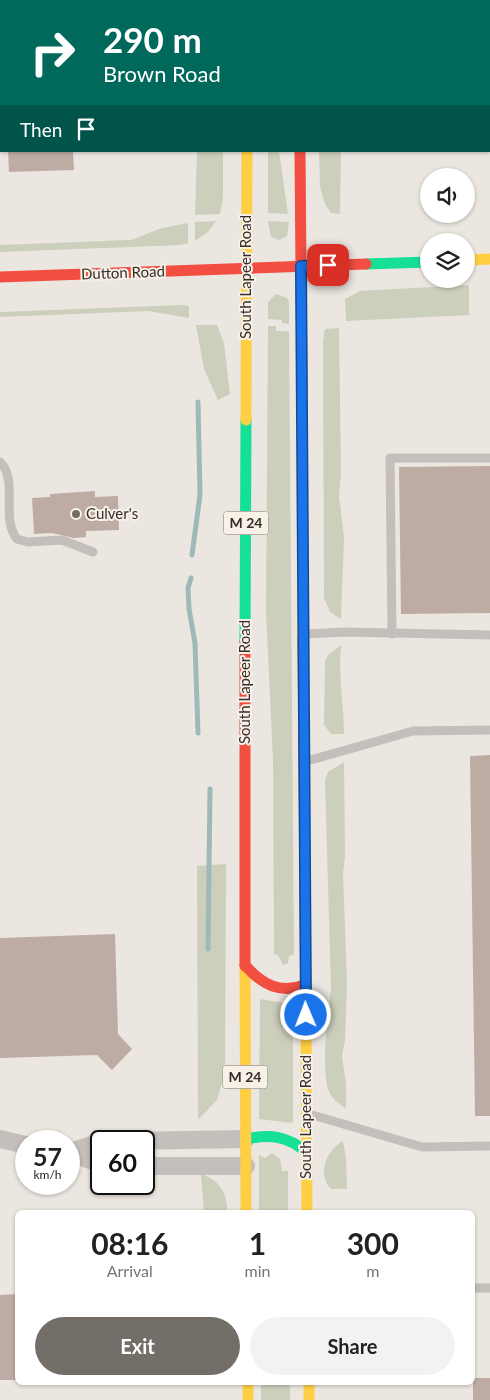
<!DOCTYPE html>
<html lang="en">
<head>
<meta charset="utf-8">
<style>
	:root { --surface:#fff; --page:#f2f2f2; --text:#222; --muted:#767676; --accent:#746e68 }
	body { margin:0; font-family:Lato,sans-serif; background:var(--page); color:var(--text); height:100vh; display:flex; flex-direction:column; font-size:19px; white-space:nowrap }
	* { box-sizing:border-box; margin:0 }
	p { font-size:16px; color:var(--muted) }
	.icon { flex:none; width:28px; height:28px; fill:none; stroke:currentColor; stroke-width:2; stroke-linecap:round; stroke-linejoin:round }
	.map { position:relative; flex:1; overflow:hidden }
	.sheet { position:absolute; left:15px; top:1210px; width:460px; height:175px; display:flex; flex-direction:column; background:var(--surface); border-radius:8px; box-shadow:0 1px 4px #0004 }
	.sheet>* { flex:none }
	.top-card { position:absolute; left:0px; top:0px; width:490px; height:152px; box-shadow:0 1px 4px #0004; background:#00695c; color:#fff; overflow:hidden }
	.controls { position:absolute; left:420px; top:168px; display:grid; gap:10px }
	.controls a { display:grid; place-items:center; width:55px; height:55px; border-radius:50%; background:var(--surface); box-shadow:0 1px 4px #0004; font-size:25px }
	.speed { position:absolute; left:15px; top:1130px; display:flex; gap:10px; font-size:25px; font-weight:700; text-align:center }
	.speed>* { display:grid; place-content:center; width:65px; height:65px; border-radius:50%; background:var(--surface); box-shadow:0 1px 4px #0004; line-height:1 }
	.speed small { font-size:12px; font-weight:400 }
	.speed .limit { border:2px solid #111; border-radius:8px; background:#fff; color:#111 }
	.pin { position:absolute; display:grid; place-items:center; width:42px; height:42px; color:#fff; margin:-21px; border-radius:10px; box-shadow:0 2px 8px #0006 }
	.me { position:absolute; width:55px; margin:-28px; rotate:359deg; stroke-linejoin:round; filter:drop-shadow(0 0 4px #0008) }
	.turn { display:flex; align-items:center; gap:18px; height:105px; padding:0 20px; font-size:22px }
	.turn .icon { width:65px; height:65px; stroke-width:2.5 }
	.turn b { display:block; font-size:35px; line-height:42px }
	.then { display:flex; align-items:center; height:48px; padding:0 20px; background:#0003; gap:10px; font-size:19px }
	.eta { display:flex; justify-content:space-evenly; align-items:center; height:85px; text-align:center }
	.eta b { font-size:30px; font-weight:700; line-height:35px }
	.primary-button { display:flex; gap:10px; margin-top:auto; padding:10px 20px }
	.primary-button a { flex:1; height:58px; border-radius:30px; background:var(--accent); color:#fff; font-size:20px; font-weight:700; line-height:58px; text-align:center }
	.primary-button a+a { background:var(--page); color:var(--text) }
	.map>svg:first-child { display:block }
</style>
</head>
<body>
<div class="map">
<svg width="490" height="1400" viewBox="0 0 490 1400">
	<rect width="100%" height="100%" fill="#ece6e0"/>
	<g fill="#cccfbb">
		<polygon points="197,151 223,151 223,198 220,214 195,215"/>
		<polygon points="268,151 279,151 288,214 268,213"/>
		<polygon points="319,151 341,151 340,214 331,213 325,204 320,187"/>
		<polygon points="216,221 208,232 195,241 195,222"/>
		<polygon points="268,221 289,222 287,236 279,240 271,237"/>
		<polygon points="188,223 188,243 181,245 0,252 0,245 131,240 162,228"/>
		<polygon points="469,285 469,315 346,321 345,299 360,291"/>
		<polygon points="276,294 287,298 289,303 289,324 282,323 282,320 268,319 268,302"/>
		<polygon points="181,305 189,306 189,318 148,311 0,317 0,312"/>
		<polygon points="196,325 217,325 224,343 230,394 218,400 204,369"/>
		<polygon points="268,326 276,326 276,331 289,331 294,955 289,956 288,963 283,965 278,955 274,954 273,760 266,611"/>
		<polygon points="339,328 341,474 339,496 344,537 341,619 330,612 324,598 323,342 325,329"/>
		<path d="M341 645C338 675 344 704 344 734H331L324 725 325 661 329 654Z"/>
		<path d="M344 762 345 856 343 874 347 984 345 1040 342 1056 346 1084V1108C338 1104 331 1098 328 1089 321 1064 328 1013 331 989L325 780 328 772Z"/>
		<polygon points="226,864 225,1072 217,1100 198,1120 197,866"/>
		<polygon points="260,999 290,1004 293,1007 293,1121 291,1123 259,1119"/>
		<path d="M343 1141 346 1158 347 1189H331C316 1173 327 1150 343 1141Z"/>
		<polygon points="272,1153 280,1159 282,1171 288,1171 288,1212 259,1212 259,1155 265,1158"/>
		<path d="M201 1174C220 1181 227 1192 227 1212H204Z"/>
		<rect x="261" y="1383" width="29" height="17"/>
	</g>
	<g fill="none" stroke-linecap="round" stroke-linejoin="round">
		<g stroke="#9eb9ba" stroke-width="5">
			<polyline points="192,555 200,495 198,402"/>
			<polyline points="191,578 188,588 189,609 195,643 198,733"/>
			<polyline points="208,949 210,789"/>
		</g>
	</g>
	<g fill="#beaca4">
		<polygon points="8,151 73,151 74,170 9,172"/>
		<polygon points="490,466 490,613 401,614 399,467"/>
		<polygon points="95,491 95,497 118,496 119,530 86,531 86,537 74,538 52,533 34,534 32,498 50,497 50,494"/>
		<polygon points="490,755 490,1116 475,1116 470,756"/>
		<polygon points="115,934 118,1034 132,1049 112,1070 97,1055 0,1058 0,938"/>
		<polygon points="18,1294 18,1380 0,1380 0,1295"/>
		<rect x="473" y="1378" width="17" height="22"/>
	</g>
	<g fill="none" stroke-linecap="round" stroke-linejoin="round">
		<g stroke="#c4bfba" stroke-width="9">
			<polyline points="489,132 490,133"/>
			<path d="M0 462C19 480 0 518 17 539L28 542 62 540 93 552"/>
			<polyline points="306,634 344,632 490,635"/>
			<polyline points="392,634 390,458 490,458"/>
			<polyline points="307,761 413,731 490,730"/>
			<polyline points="309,1114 422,1147 490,1146"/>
			<polyline points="472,1288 490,1288"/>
		</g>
		<g stroke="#c4bfba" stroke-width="18">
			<polyline points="0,1139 26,1145"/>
			<polyline points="128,1141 246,1139"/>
			<polyline points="69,1152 101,1164"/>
			<polyline points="70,1152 101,1142"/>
			<polyline points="144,1166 246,1166"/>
		</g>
		<g stroke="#16e098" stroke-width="11">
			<polyline points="247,0 247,1"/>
			<polyline points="366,264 429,262"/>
			<polyline points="245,641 246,420"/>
			<path d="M246 1139C270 1134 288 1136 306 1152"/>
		</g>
		<g stroke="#ffcf43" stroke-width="11">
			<polyline points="298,0 298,1"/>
			<polyline points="466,260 490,259"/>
			<polyline points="302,390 303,639"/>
			<polyline points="246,420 247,151"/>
			<polyline points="245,966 246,1212"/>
			<polyline points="306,1013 307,1212"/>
			<polyline points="248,1382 248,1400"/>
			<polyline points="309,1382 309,1400"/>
		</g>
		<g stroke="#f24e42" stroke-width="11">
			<polyline points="300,151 302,390"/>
			<polyline points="0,277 366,264"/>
			<polyline points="303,639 306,1013"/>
			<path d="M245 965C262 985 280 994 305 985"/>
			<polyline points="245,966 245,641"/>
		</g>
	</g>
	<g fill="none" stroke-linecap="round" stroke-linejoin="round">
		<defs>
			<polyline id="route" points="306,1015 301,266 328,265"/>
		</defs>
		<use href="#route" stroke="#114b97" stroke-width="12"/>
		<use href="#route" stroke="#1a73e8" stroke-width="9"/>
	</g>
	<circle fill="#746e68" stroke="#f8f1e8" stroke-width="2" cx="76" cy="514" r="5"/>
	<g text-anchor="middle" stroke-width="4" stroke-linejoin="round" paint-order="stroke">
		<g fill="#f8f1e8" stroke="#6f6862" stroke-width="1">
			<rect x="223.5" y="511.5" width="45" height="23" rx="4"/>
			<rect x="222.5" y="1065.5" width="45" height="23" rx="4"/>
		</g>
		<g font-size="14" font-weight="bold" fill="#342d28">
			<text x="246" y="528">M 24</text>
			<text x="245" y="1082">M 24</text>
		</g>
		<g font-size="15" fill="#342d28" stroke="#f8f1e8">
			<text transform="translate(123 273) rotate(-2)" y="5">Dutton Road</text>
			<text transform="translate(246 277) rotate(-90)" y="5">South Lapeer Road</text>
			<text transform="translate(245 682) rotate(-90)" y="5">South Lapeer Road</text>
			<text transform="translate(306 1117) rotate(-90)" y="5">South Lapeer Road</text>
		</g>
		<g font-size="15" fill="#342d28" stroke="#f8f1e8" text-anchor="start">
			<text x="86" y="519">Culver's</text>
		</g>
	</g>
</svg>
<div class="controls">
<a><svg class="icon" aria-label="sound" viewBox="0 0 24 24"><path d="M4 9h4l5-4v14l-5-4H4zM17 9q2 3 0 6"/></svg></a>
<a><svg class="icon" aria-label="layers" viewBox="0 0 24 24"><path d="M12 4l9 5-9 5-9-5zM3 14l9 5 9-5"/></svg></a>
</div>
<div class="speed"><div>57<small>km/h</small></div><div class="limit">60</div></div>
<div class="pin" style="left:328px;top:265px;background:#d93025"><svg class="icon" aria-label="arrive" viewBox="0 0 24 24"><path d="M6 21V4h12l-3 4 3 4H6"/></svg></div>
<svg class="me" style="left:306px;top:1015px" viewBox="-20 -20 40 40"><circle r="17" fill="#1a73e8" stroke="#fff" stroke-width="3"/><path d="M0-11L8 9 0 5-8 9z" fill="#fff"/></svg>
<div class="top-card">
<div class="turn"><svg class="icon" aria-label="right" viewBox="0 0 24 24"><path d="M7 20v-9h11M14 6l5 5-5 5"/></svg><div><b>290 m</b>Brown Road</div></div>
<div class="then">Then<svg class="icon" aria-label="arrive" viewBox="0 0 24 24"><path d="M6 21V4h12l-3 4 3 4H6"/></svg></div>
</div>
<section class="sheet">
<div class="eta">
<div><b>08:16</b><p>Arrival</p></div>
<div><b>1</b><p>min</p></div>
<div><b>300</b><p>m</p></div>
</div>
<div class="primary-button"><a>Exit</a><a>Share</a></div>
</section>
</div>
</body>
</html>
